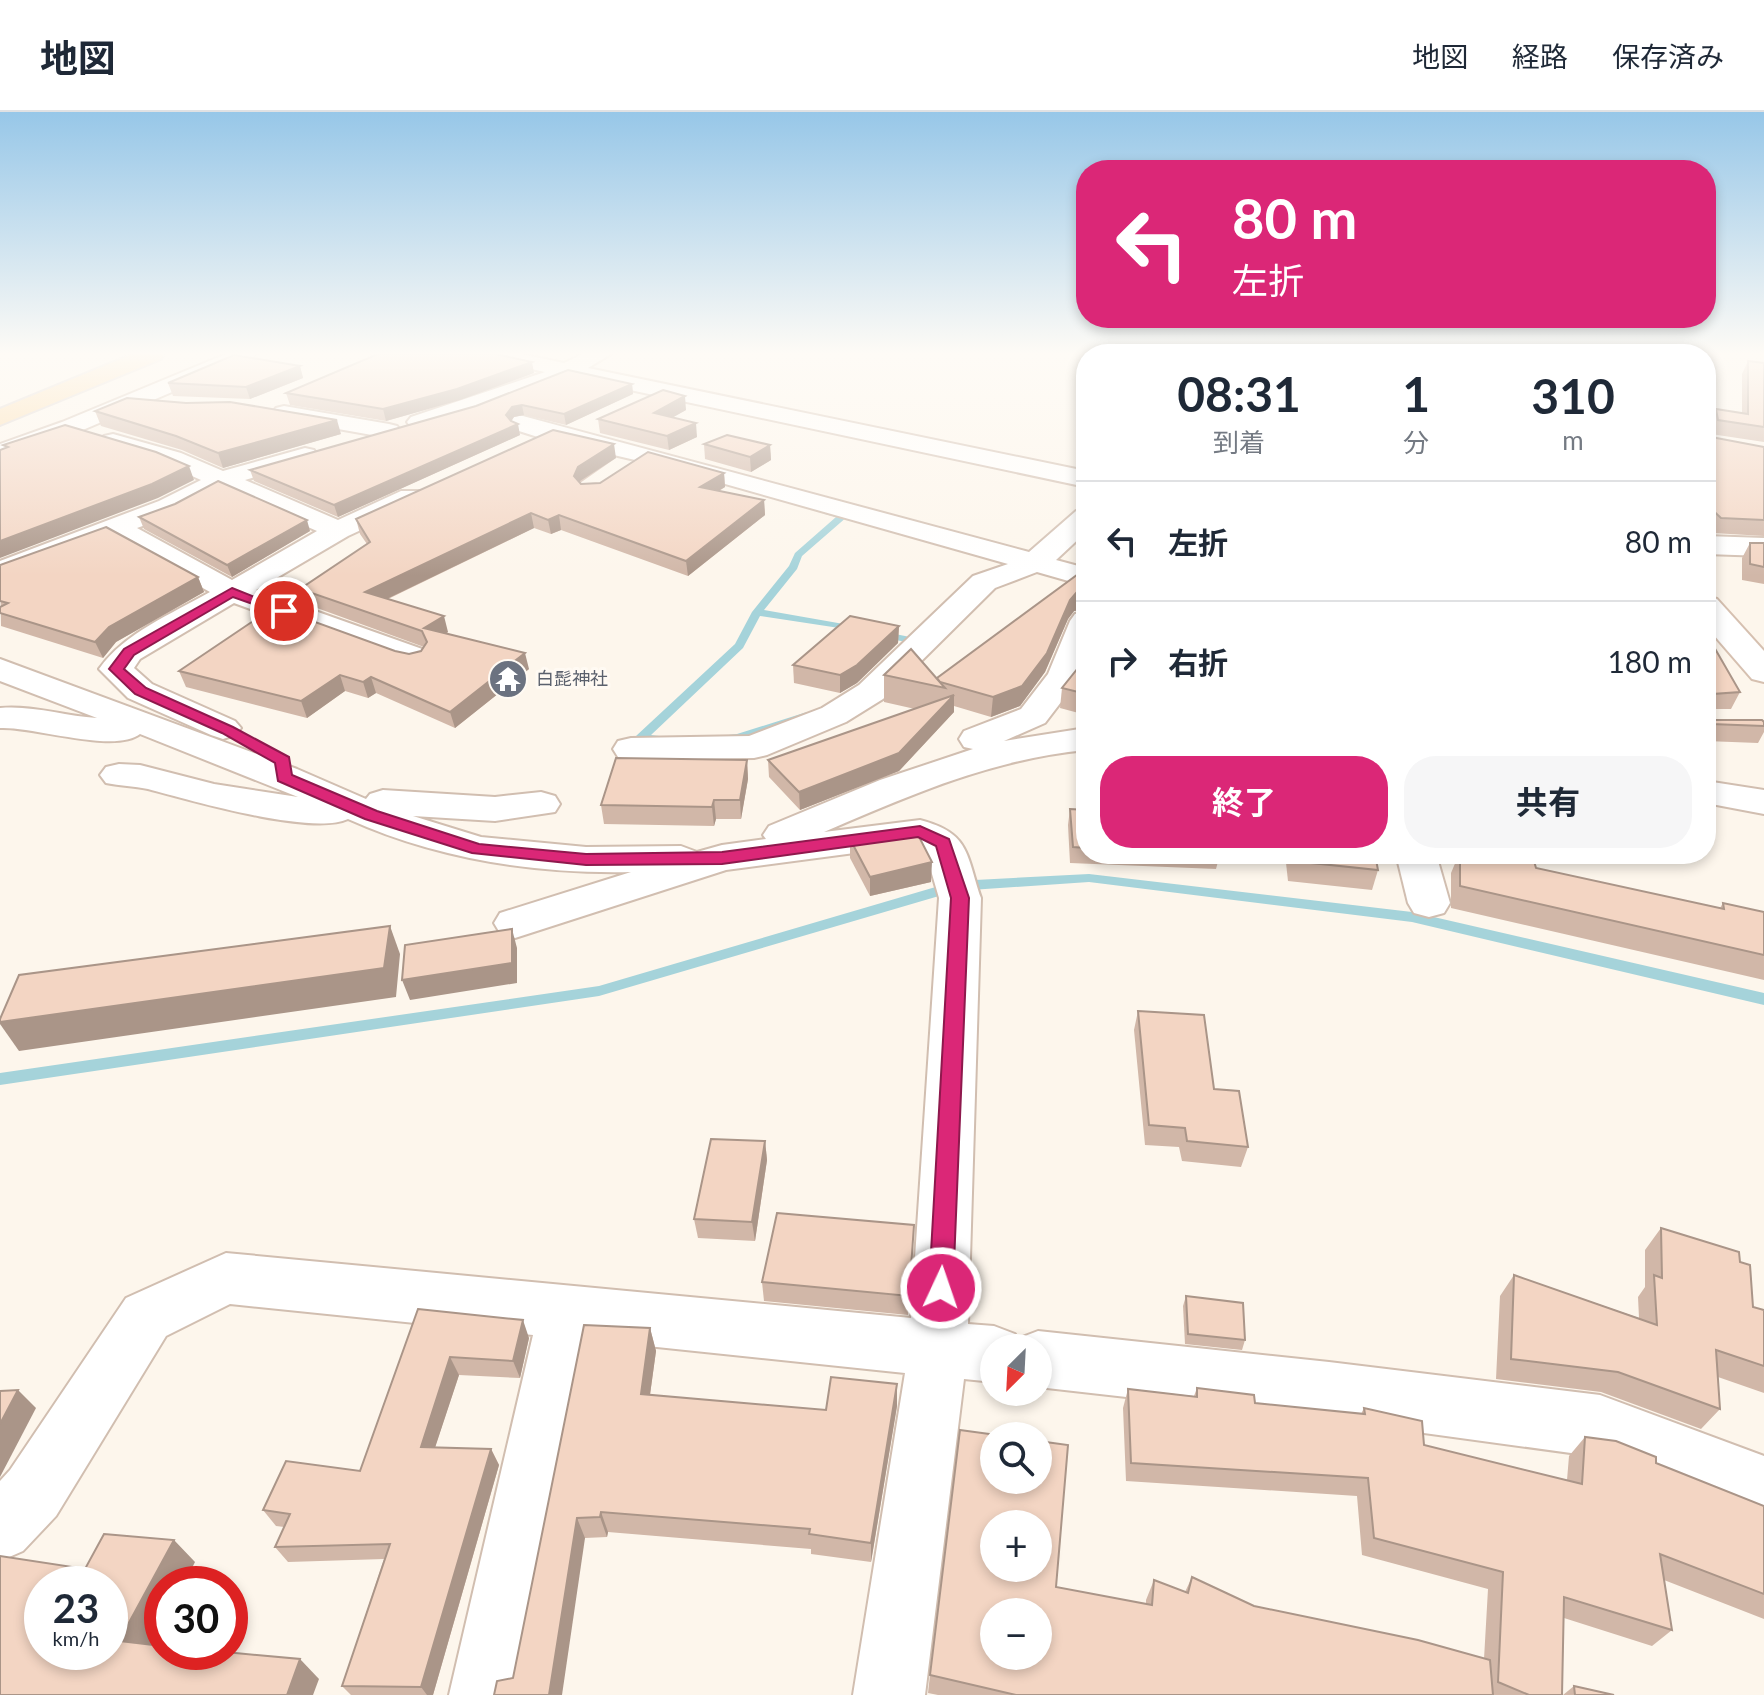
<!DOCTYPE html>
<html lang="ja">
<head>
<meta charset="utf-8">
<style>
	:root { --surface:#fff; --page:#f6f6f7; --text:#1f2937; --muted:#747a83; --line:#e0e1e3; --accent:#db2777 }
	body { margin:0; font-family:Lato,"Noto Sans JP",sans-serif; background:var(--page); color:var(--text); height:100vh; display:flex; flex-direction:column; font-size:30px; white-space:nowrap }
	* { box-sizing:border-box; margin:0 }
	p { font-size:26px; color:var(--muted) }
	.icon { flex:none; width:44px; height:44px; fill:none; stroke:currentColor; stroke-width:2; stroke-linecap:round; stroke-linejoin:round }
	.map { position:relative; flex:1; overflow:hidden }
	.side { position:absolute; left:1076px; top:232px; width:640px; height:520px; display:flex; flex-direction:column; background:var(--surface); border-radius:32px; box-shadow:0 4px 12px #0003 }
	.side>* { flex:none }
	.top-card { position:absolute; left:1076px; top:48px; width:640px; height:168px; border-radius:32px; box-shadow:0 4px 12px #0003; background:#db2777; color:#fff; overflow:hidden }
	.needle { width:52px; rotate:204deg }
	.controls { position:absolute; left:980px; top:1222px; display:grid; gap:16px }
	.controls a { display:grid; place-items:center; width:72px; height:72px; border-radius:50%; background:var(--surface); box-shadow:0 4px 12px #0003; font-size:40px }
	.speed { position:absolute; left:24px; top:1454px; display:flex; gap:16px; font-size:40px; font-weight:700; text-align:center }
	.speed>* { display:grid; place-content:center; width:104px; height:104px; border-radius:50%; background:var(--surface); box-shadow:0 4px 12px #0003; line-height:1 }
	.speed small { font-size:20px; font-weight:400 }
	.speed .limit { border:12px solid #d22; background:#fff; color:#111 }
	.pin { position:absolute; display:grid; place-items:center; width:68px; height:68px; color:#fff; margin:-34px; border:4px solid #fff; border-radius:50%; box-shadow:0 2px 8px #0007 }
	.me { position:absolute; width:88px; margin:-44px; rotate:3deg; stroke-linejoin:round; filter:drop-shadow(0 0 6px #0008) }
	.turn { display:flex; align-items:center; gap:28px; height:168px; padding:0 24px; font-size:36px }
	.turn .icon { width:104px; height:104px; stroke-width:2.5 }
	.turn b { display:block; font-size:56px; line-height:68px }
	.eta { display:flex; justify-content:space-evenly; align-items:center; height:136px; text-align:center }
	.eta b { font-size:48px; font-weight:700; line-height:56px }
	.primary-button { display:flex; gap:16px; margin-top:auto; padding:16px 24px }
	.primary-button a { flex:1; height:92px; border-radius:32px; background:var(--accent); color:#fff; font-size:32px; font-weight:700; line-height:92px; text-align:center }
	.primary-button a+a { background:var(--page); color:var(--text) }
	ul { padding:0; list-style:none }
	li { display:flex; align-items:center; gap:24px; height:120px; padding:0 24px; border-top:2px solid var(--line) }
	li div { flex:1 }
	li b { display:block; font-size:30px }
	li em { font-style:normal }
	header { display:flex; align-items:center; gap:48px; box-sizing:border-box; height:112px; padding:0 40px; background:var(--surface); border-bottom:2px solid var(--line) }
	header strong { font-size:38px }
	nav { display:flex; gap:44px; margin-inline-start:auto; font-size:28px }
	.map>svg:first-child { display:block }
</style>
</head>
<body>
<header>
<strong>地図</strong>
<nav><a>地図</a><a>経路</a><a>保存済み</a></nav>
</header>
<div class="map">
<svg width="1764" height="1583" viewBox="0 0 1764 1583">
	<rect width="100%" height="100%" fill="#fdf6ec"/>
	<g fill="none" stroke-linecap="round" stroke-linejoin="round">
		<g fill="#a5d3da" fill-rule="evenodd">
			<polygon points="828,397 848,404 802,444 797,457 764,498 855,514 860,517 859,519 760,504 743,536 651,623 659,624 659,630 636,630 636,624 735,532 752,500 789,454 795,441 836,405 825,402 823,400"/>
			<polygon points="880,519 915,526 916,528 911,531 876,524 876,520"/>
			<path d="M807 600 813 603 811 605C792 612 733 637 718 627L720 624 737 622Z"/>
			<polygon points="1089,762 1412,800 1764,881 1764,893 1412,810 1089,770 956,779 599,884 0,973 0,961 599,874 956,769"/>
		</g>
		<defs>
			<g id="street">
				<polygon points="226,242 255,242 252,246 78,320 0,347 0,332 62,310"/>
				<polygon points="480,242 521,242 564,251 583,242 611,242 588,256 1086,359 1086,375 569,265 489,295 1029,440 1076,399 1086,397 1086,420 1056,448 1086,456 1086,474 1037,460 995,476 883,587 846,610 767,643 754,646 631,648 618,645 613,637 618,629 631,626 749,624 822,596 859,573 973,464 1008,452 665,355 541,326 465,302 419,317 411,315 407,310 411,305 545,260 483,246"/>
				<polygon points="284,294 389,312 397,314 401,319 397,324 389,326 276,306 272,301 276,296"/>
				<path d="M113 322 181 341 223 359 305 336 314 338 317 343 314 348 245 368 338 408 401 379H419L423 385 419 391 348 424 256 478 425 538 429 545 425 552 413 555 401 552 234 491 140 547 134 556 152 572 235 609 241 616 235 623 223 627 211 623 128 586 99 557C125 520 172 502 210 480L113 426 0 468V449L159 389 201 368 163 351 104 334 101 329 104 324ZM222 377 317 419 232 468 137 416 179 401Z"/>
				<polygon points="1706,424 1764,426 1764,444 1706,442"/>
				<path d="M1086 500V550L1081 564 1045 611 1004 629 1086 616V638C992 647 910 683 824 720L920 708C970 721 966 742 981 786L968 1212 994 1214 1015 1222 1017 1227 1038 1219 1329 1250 1600 1283 1764 1344V1408L1600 1345 1329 1308 1038 1275V1236H994V1270L964 1267 925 1583H853L905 1261 590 1228 521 1583H449L533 1223 230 1192 166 1224 56 1404 23 1439 0 1449V1369L10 1358 126 1186 226 1141 911 1206 939 786 925 738 915 733 726 758 515 826 500 821 494 811 500 801 631 760C534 762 437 747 348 707 312 724 189 688 148 677 134 674 120 674 106 671L100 663 106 655 119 652 140 653 214 672 298 685 140 622C115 642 32 614 0 616V596C32 593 65 604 97 606L0 569V547L297 657 366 687 370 682 383 678 495 685 541 680 555 684 560 692 555 700 495 709 413 704 481 725 586 735 681 734 697 740 722 733 766 727 763 723 769 714 880 668 973 637 964 635 959 627 964 619 1021 597 1048 562 1070 509 1075 502Z"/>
				<polygon points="1706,669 1764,678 1764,702 1706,691"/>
				<polygon points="1396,742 1436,742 1450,791 1444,801 1429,805 1414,801 1408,791"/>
			</g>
			<polygon id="secondary" points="1706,484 1717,487 1764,539 1764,570 1752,567 1706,514"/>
			<polygon id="primary" points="133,242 164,242 161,247 0,313 0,297"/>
		</defs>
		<use href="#street" stroke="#d1beb0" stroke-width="4"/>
		<use href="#secondary" stroke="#d6c0b0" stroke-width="4"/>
		<use href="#primary" stroke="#dad1cd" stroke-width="4"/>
		<use href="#street" fill="#fff" fill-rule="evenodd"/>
		<use href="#secondary" fill="#fff" fill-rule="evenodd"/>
		<use href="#primary" fill="#fbd9a5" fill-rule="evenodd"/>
	</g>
	<g fill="#d1b7a8">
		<polygon points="1748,249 1764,251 1764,330 1711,322 1710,311 1716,297 1742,301 1742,262"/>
		<polygon points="300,254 303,266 250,287 173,284 168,271"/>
		<polygon points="534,261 460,288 386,309 290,293 286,281"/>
		<polygon points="632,272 633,282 566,313 524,303 514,305 511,310 520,323 338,405 254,369 250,358 476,294"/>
		<polygon points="686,298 673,305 697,325 669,338 600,321 598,307"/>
		<polygon points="95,299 341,322 223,356 182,338 101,314"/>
		<polygon points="1706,324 1764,335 1764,424 1713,421 1706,414"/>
		<polygon points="704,332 770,333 771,348 751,360 705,347"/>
		<polygon points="616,346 580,371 600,371 724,361 725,375 719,379 764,388 765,403 688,464 561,418 551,422 534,416 388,487 448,520 445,522 529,557 455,616 376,581 368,586 345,579 307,606 186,575 179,559 395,539 409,542 421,539 424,535 306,492 300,477 367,432 360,422 356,407"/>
		<polygon points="139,405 310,419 232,465 144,417"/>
		<polygon points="1750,431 1764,431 1764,472 1742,468 1742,446"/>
		<polygon points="0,453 198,465 204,480 116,530 103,546 1,514"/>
		<polygon points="1086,457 1086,498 1074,499 1068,507 1045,560 1020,594 991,605 954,594 954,600 899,659 800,698 769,665 768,648 915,597 884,590 884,563 937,566"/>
		<polygon points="899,514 898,531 857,571 840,581 794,571 793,553"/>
		<polygon points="1706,521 1740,580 1731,597 1713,597 1713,608 1764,610 1764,620 1758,631 1706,629"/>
		<polygon points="1086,546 1086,603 1060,596 1062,576"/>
		<polygon points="747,648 748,667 741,707 716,707 714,714 604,712 601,693"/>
		<polygon points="1070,697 1086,698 1086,742 1220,742 1216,757 1070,751 1068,713"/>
		<polygon points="850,727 931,770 870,784 850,746"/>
		<polygon points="1285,742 1375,742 1378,758 1372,778 1288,769"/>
		<polygon points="1459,742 1532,742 1536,756 1720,796 1723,791 1764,800 1764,868 1451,796 1451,761"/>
		<polygon points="1138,899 1214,977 1248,1035 1241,1055 1182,1049 1179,1035 1145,1033 1134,918"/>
		<polygon points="765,1029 767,1048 755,1129 698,1126 694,1107"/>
		<polygon points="1661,1116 1740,1150 1753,1195 1764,1198 1764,1281 1718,1265 1720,1297 1701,1317 1601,1280 1496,1267 1500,1184 1514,1163 1639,1206 1638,1185 1645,1175 1645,1138"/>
		<polygon points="913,1132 908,1203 764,1189 762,1170"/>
		<polygon points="1186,1184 1245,1228 1242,1238 1185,1232 1183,1194"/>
		<polygon points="418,1197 529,1226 520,1266 459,1263 435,1335 491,1337 499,1353 433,1583 351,1583 342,1574 384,1447 288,1450 275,1435 284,1415 276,1414 263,1398 360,1359"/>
		<polygon points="650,1216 656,1239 650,1283 826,1298 897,1272 897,1294 871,1450 811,1442 811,1437 608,1420 607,1425 585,1426 513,1566"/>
		<polygon points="1197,1276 1255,1291 1361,1302 1364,1296 1424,1333 1567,1368 1569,1344 1585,1325 1656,1351 1764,1394 1764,1507 1664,1468 1672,1518 1652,1534 1564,1506 1562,1583 938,1583 928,1581 930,1563 1056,1475 1146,1492 1146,1488 1154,1468 1185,1480 1192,1465 1254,1494 1484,1547 1488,1477 1362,1443 1357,1384 1126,1369 1123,1296 1128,1277 1194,1284"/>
		<polygon points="1574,1574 1614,1583 1563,1583"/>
	</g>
	<g fill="#aa9588">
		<polygon points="532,250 534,261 460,288 386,309 383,297"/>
		<polygon points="300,254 303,266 250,287 246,275"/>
		<polygon points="632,272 633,282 566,313 564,302"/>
		<polygon points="685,284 686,298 656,315 654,301"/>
		<polygon points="522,293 524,303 514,305 508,313 506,303 512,295"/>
		<polygon points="337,308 341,322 223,356 218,341"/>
		<polygon points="696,311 697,325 669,338 667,324"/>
		<polygon points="518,312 520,323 338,405 334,393"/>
		<polygon points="614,332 616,346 580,369 576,379 574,364 578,355"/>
		<polygon points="770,333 771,348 751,360 750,345"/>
		<polygon points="189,354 194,368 158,386 0,446 0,429"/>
		<polygon points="724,361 725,375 701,389 700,375"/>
		<polygon points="764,388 765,403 688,464 686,449"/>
		<polygon points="531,401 534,416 370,495 365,480"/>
		<polygon points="559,403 561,418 551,422 548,408"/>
		<polygon points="307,408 310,419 232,465 227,453"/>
		<polygon points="198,465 204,480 116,530 103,546 95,530 109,515"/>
		<polygon points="1086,478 1085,497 1074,499 1068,507 1045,560 1020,594 991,605 993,585 1077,480"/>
		<polygon points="444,504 448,520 428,532 424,516"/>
		<polygon points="899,514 898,531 857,571 840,581 840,563"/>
		<polygon points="525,541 529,557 455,616 450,600"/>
		<polygon points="340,563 345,579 307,606 301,589"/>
		<polygon points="371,565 376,581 368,586 363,570"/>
		<polygon points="954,583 954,600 899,659 800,698 799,680"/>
		<polygon points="747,648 748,667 741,707 740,688"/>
		<polygon points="714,688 716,707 714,714 712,695"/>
		<polygon points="932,750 931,770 870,784 870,765"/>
		<polygon points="390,814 400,842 396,885 19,939 0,912 0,910"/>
		<polygon points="512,817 517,836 517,871 410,888 402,868"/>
		<polygon points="765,1029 767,1048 755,1129 752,1110"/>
		<polygon points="523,1208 529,1226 520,1266 513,1249"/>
		<polygon points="650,1216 656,1239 647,1304 641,1282"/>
		<polygon points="450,1245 459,1263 430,1351 421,1335"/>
		<polygon points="897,1272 897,1294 871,1450 871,1431"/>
		<polygon points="18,1278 36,1296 0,1365 0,1312"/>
		<polygon points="491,1337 499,1353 433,1583 427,1583 421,1575"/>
		<polygon points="601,1400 608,1420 607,1425 600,1405"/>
		<polygon points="577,1406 585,1426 562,1583 549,1583"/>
		<polygon points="174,1428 195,1450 184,1472 162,1472 162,1514 144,1550 119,1529"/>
		<polygon points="300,1547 319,1567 313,1583 287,1583"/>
	</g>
	<g fill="#f3d5c3" stroke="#aa9588" stroke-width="2" fill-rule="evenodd">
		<polygon points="378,242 496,242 532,250 457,277 383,297 286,281"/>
		<polygon points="234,243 300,254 246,275 168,271"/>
		<polygon points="1748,249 1764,251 1764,315 1718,308 1716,297 1748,302"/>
		<polygon points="568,258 632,272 564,302 522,293 512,295 506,303 511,309 518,312 334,393 250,358 476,294"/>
		<polygon points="663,278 685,284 654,301 696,311 667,324 598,307"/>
		<polygon points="127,286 186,291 230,290 337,308 218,341 176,324 95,299"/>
		<polygon points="65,313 156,340 189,354 152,372 0,429 0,338 8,335 3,333"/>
		<polygon points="553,318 614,332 578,355 574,364 581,372 600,371 648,340 724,361 700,375 764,388 686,449 559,403 548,408 531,401 365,480 444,504 424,516 525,541 450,600 371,565 363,570 340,563 301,589 179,559 274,495 395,539 409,542 421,539 427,530 422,519 300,477 370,430 356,407"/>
		<polygon points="727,323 770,333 750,345 704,332"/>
		<polygon points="1706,324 1764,335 1764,408 1721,406 1706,392"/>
		<polygon points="218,369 307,408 227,453 139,405 175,392"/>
		<polygon points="106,415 198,465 109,515 95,530 0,501 0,495 8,491 0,489 0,453"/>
		<polygon points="1750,431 1764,431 1764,455 1750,452"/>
		<polygon points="1085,457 1086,457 1086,478 1077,480 1070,488 1047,541 1022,574 993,585 940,570 937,566"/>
		<polygon points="850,504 899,514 857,553 840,563 793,553"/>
		<polygon points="1706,521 1740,580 1713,582 1713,608 1762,608 1764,610 1764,614 1711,612 1706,606"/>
		<polygon points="911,537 945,576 884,563"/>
		<polygon points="1086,546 1086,582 1062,576"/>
		<polygon points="954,583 899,641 799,680 768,648"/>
		<polygon points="616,646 747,648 740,688 714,688 712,695 601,693"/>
		<polygon points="1070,697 1086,698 1086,736 1073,735"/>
		<polygon points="915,717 932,750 870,765 850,727"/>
		<polygon points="1292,742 1375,742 1378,758 1293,749"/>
		<polygon points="1460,742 1532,742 1536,756 1724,797 1723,791 1764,800 1764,843 1460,774"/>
		<polygon points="390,814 384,856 0,910 0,907 19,863"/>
		<polygon points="512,817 512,851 402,868 405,833"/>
		<polygon points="1138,899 1204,903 1214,977 1239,979 1248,1035 1187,1029 1185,1016 1149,1013"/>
		<polygon points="711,1027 765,1029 752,1110 694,1107"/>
		<polygon points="777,1101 914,1113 909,1184 762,1170"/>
		<polygon points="1661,1116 1739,1140 1740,1150 1750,1153 1753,1195 1764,1198 1764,1254 1716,1238 1720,1297 1618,1260 1511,1247 1514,1163 1657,1213 1654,1163 1662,1166"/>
		<polygon points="1186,1184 1243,1191 1245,1228 1188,1222"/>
		<polygon points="418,1197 523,1208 513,1249 450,1245 421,1335 491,1337 421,1575 342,1574 390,1432 275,1435 290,1402 263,1398 286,1349 360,1359"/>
		<polygon points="584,1213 650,1216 641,1282 826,1298 831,1265 897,1272 871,1431 809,1422 810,1417 601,1400 600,1405 577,1406 549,1583 494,1583 497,1569 513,1566"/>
		<polygon points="1197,1276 1254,1283 1255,1291 1365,1302 1364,1296 1422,1309 1424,1333 1582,1372 1585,1325 1616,1329 1656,1345 1656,1351 1764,1394 1764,1482 1660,1442 1672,1518 1564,1485 1562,1583 1529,1583 1498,1570 1503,1460 1374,1426 1368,1366 1131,1351 1128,1277 1197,1285"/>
		<polygon points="18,1278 0,1312 0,1279"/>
		<path d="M960 1318 1004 1324H994V1368H1038V1329L1068 1333 1056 1475 1152 1493 1154 1468 1188 1481 1192 1465 1254 1494 1418 1528 1490 1548 1493 1583H1016L930 1563ZM994 1412H1038V1456H994ZM994 1500H1038V1544H994Z"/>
		<path d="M104 1422 174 1428 119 1529 162 1534V1540H225L300 1547 287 1583H0V1444L85 1457ZM42 1472H110V1540H42Z"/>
		<polygon points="1574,1574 1614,1583 1575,1583"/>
	</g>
	<linearGradient id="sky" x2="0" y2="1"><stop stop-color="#97c7e8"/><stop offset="0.52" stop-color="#fefbf6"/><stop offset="1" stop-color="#fefbf6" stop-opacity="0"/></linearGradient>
	<rect width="1764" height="464" fill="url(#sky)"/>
	<polygon fill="#db2777" stroke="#8e194d" stroke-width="2" points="232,476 290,499 284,503 233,485 134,543 124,557 146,576 233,615 289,645 292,663 377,699 479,732 586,742 722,740 920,714 949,727 969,786 953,1176 949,1184 941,1187 932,1184 929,1176 951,786 936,734 918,725 722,752 586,753 472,741 365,707 278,669 275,651 222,621 135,582 109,557 124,537"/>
	<defs>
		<symbol id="temple-disc" viewBox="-11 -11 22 22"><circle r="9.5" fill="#6b7280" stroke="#fffaf3"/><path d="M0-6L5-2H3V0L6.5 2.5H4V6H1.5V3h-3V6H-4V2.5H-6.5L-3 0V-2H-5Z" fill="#fff"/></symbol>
	</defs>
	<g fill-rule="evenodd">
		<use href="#temple-disc" x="486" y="545" width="44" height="44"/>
	</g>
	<g text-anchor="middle" stroke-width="6" stroke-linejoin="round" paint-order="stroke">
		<g font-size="18" fill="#5b616d" stroke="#fffaf3" text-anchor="start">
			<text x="536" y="573">白髭神社</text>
		</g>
	</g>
</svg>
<div class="controls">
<a><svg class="needle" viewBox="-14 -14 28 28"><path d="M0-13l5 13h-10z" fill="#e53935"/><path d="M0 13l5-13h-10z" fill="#747a83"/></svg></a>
<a><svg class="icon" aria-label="search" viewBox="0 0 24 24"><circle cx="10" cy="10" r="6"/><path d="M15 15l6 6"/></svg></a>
<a>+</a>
<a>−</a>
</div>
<div class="speed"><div>23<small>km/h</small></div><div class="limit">30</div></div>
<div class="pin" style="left:284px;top:499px;background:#d93025"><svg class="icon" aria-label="arrive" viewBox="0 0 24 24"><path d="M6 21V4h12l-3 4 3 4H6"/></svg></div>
<svg class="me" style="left:941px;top:1176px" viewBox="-20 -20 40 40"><circle r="17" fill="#db2777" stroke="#fff" stroke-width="3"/><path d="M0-11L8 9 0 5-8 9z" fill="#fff"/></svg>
<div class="top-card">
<div class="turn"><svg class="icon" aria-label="left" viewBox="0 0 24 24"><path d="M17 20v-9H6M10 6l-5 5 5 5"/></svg><div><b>80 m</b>左折</div></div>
</div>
<section class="side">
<div class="eta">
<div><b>08:31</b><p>到着</p></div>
<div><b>1</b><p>分</p></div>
<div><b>310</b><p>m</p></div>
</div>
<ul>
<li><svg class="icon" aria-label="left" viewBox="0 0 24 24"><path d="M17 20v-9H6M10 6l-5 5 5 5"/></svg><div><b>左折</b></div><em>80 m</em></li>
<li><svg class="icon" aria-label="right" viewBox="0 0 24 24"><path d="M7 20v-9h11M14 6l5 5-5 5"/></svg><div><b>右折</b></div><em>180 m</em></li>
</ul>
<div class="primary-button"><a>終了</a><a>共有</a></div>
</section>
</div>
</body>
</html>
